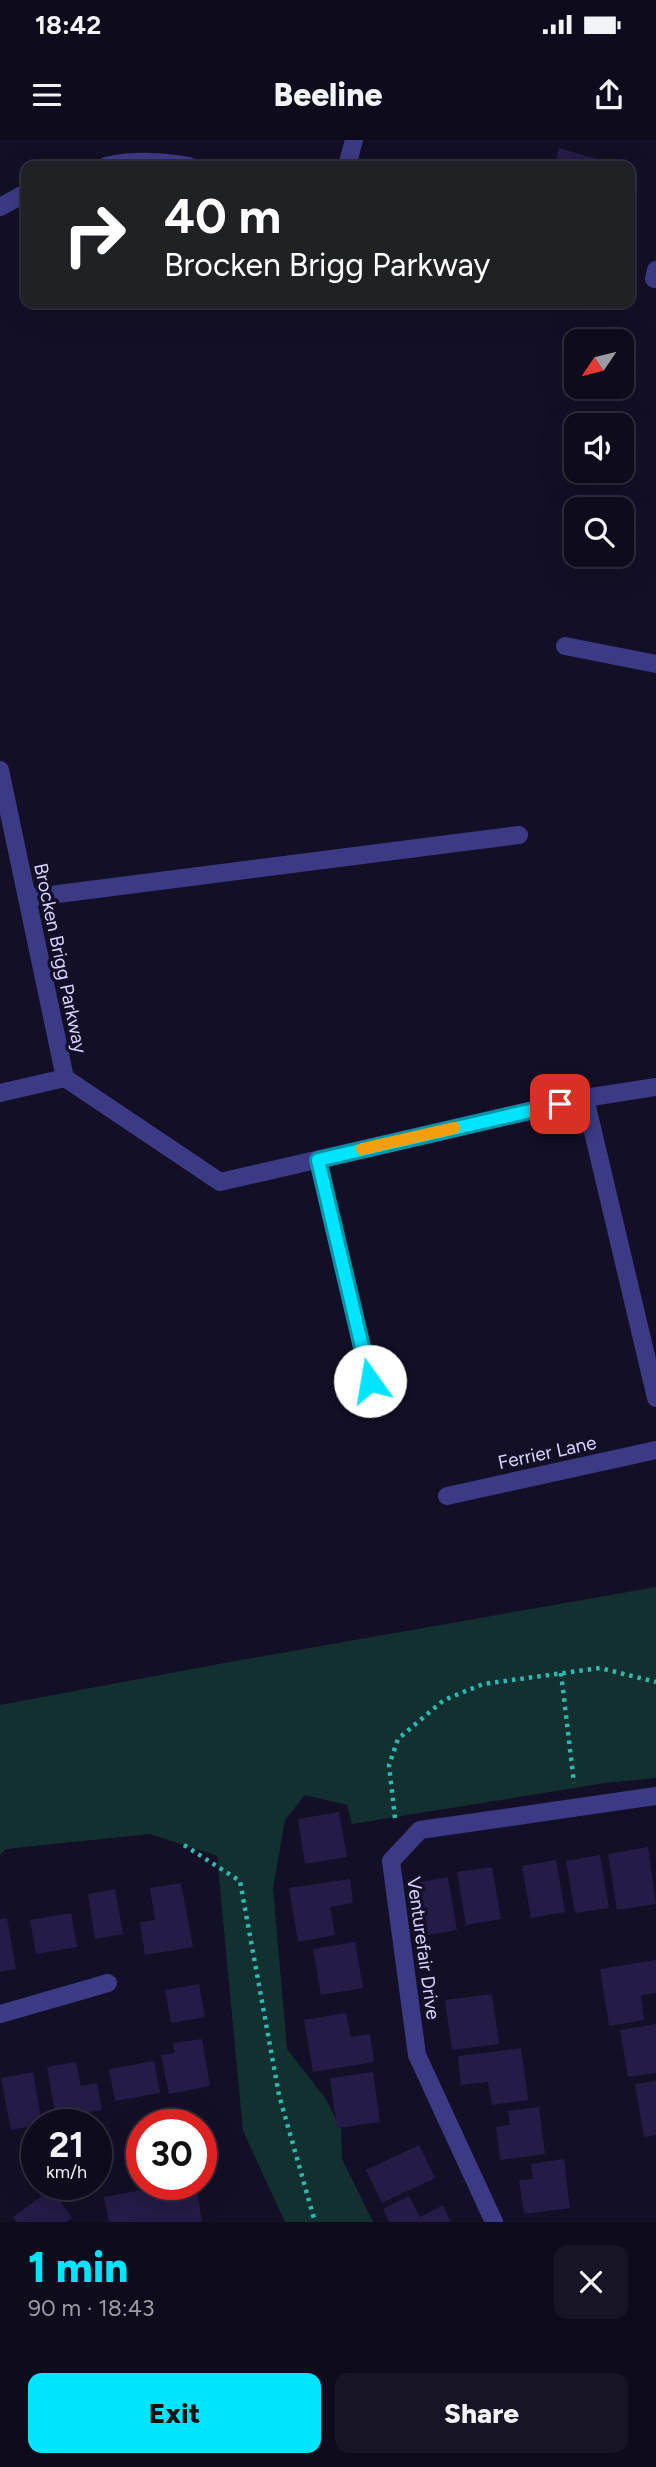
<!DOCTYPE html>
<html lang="en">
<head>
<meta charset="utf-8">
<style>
	:root { --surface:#0e0b1c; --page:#171425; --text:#f1f3f6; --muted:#9b9ba3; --line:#2e2b3b; --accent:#00e5ff }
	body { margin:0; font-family:Figtree,sans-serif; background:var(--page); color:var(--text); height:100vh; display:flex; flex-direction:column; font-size:26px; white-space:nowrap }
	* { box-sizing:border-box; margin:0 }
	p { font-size:23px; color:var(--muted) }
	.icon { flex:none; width:38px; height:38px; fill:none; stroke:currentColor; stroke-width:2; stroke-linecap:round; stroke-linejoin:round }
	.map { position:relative; height:2082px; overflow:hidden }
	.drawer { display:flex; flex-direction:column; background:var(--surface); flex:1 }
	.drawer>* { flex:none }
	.hud { position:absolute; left:21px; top:21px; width:614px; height:147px; border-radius:14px; box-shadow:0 7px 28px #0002,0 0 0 2px var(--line); background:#202124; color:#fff; overflow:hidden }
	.needle { width:46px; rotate:235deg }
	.fabs { position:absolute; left:564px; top:189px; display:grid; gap:14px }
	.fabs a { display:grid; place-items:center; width:70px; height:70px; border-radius:14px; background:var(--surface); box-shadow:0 7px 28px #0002,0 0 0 2px var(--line); font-size:35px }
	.speed { position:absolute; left:21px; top:1969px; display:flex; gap:14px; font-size:35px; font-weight:700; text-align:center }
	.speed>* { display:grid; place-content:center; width:91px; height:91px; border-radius:50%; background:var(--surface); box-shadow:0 7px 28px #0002,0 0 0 2px var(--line); line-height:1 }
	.speed small { font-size:18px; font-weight:400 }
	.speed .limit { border:10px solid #d22; background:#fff; color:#111 }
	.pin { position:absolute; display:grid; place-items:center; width:60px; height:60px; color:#fff; margin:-30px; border-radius:14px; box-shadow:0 4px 10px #0006 }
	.me { position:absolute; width:77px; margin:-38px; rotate:347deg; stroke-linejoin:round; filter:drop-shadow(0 0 5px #0008) }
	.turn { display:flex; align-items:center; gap:24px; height:147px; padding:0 28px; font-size:32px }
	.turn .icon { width:91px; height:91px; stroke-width:2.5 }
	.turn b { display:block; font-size:49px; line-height:60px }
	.round { display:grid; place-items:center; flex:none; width:74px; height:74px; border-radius:14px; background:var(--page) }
	.head { display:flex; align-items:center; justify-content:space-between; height:119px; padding:0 28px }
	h1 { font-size:42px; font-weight:800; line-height:52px; color:var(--accent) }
	.action { display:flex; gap:14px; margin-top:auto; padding:14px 28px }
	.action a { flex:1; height:80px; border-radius:14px; background:var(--accent); color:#111; font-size:28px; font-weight:800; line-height:80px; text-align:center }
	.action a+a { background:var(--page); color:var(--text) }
	.status { display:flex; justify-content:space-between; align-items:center; height:49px; padding:0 35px; background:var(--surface); direction:ltr }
	.status svg { height:19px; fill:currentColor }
	header { display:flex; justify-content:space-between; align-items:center; height:91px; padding:0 28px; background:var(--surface); font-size:32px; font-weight:800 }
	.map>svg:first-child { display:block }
</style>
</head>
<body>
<div class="status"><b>18:42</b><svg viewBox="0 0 49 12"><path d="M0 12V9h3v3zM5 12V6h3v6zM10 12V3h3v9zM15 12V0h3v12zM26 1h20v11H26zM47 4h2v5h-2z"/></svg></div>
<header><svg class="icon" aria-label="menu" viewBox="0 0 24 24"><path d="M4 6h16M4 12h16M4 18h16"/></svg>Beeline<svg class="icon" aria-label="share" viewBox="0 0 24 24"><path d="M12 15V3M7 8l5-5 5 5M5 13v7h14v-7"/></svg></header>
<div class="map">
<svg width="656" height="2082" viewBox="0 0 656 2082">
	<rect width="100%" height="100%" fill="#130f26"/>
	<polygon fill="#12302f" points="656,1447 656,1638 605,1643 352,1684 347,1665 305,1655 285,1680 273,1748 287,1909 326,1959 341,1989 342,2019 373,2082 285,2082 243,1991 217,1716 150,1694 6,1709 0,1715 0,1565 219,1524"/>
	<g fill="#241b47">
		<polygon points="559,8 609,23 609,26 555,26"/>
		<polygon points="339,1672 347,1717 305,1724 298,1679"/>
		<polygon points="648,1707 656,1764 617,1770 608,1714"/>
		<polygon points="600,1715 609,1768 575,1773 566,1721"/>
		<polygon points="556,1720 565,1772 531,1778 522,1726"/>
		<polygon points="492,1727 501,1779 466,1785 457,1732"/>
		<polygon points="448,1737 457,1790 423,1796 414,1743"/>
		<polygon points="350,1739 353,1763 330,1767 335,1795 298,1802 289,1748"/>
		<polygon points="181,1743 193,1807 145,1815 140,1782 155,1780 150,1748"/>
		<polygon points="115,1749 123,1794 95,1799 88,1754"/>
		<polygon points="71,1773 77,1807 36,1814 30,1780"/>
		<polygon points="7,1778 16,1829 0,1832 0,1779"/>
		<polygon points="355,1802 363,1848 321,1855 313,1809"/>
		<polygon points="656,1820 656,1853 641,1855 644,1880 609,1886 600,1829"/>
		<polygon points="199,1844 205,1877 171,1883 165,1850"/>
		<polygon points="492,1854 499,1904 452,1910 445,1860"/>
		<polygon points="346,1873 351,1897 370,1894 374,1922 313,1932 304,1880"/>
		<polygon points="656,1884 656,1933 628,1937 620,1890"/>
		<polygon points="202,1899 210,1946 169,1954 161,1915 175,1913 173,1903"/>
		<polygon points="521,1908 528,1960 492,1965 488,1942 461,1945 458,1916"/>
		<polygon points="154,1921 160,1953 115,1961 109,1929"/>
		<polygon points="76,1922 81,1946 97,1943 102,1970 56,1979 47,1927"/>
		<polygon points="33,1932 42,1984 11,1990 1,1938"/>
		<polygon points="373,1932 380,1982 337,1988 330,1938"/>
		<polygon points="656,1941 656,1995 644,1997 635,1944"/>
		<polygon points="539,1967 545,2014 500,2020 496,1987 510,1985 508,1971"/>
		<polygon points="419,2005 435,2038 382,2063 366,2030"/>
		<polygon points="564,2019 570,2068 524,2074 519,2040 533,2039 531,2024"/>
		<polygon points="175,2044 196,2044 202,2082 109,2082 104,2057"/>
		<polygon points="52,2049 72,2078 66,2082 16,2082 13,2077"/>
		<polygon points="409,2056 420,2077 443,2065 451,2082 389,2082 383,2069"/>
	</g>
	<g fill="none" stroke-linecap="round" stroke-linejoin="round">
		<g stroke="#2fb8b0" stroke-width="4.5" stroke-dasharray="3.5 5" stroke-linecap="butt">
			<polyline points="561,1533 574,1643"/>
			<polyline points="395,1678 389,1625 398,1599 444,1560 483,1544 600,1528 656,1542"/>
			<polyline points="184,1705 240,1741 279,1955 315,2082"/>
		</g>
		<g stroke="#3d3a85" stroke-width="18">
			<path d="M106 26C131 20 164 21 189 26"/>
			<polyline points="347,26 354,0"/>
			<polyline points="0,67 26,53"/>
			<polyline points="656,130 654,139 656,139"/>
			<polyline points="565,506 656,524"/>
			<polyline points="0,630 65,938 220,1042 585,958 656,947"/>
			<polyline points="27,758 519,695"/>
			<polyline points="0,953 65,938"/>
			<polyline points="585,958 656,1258"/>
			<polyline points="318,1020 370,1241"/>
			<polyline points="447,1356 656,1310"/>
			<polyline points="0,1874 108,1843"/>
			<polyline points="494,2082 417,1915 391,1721 420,1690 656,1656"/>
		</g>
	</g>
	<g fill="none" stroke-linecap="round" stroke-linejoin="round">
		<defs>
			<polyline id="route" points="370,1241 318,1020 560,964"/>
		</defs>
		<use href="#route" stroke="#0095a6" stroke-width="18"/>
		<use href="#route" stroke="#00e5ff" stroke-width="12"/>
		<polyline stroke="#f59e0b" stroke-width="12" points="362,1009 454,988"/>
	</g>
	<g text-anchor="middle" stroke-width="7" stroke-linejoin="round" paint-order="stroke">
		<g font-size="19" fill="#d9d4ff" stroke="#130f26">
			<text transform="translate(61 818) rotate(78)" y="7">Brocken Brigg Parkway</text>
			<text transform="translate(547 1312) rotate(-12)" y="7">Ferrier Lane</text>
			<text transform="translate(424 1808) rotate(82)" y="7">Venturefair Drive</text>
		</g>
	</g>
</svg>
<div class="fabs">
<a><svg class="needle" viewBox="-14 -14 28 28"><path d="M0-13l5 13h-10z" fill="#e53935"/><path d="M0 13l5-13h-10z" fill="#9b9ba3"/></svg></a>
<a><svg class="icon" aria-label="sound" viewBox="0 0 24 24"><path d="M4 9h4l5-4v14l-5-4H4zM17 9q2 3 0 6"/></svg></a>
<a><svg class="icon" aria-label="search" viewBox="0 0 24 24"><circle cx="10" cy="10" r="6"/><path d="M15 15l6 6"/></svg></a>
</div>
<div class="speed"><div>21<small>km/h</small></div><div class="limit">30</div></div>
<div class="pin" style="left:560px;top:964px;background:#d93025"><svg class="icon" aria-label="arrive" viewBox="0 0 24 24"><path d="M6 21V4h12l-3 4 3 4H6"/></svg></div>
<svg class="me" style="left:370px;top:1241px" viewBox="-20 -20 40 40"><circle r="19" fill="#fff"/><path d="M0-13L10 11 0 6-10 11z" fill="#00e5ff"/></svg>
<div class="hud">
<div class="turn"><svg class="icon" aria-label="right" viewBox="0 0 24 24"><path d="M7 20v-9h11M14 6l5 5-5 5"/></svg><div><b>40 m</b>Brocken Brigg Parkway</div></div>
</div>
</div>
<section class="drawer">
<div class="head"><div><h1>1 min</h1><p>90 m · 18:43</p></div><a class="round"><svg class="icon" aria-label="close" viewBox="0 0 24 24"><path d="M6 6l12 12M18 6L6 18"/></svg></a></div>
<div class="action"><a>Exit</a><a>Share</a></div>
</section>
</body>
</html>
